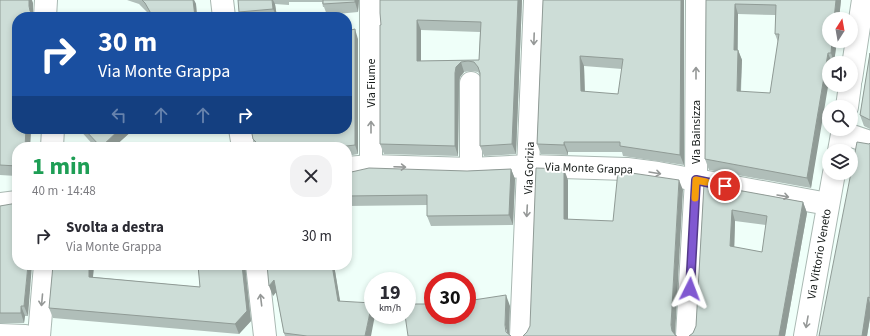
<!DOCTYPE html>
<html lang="it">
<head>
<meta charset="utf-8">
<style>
	:root { --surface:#fff; --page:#f2f2f3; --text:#2b2b33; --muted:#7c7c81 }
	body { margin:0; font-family:"Source Sans 3",sans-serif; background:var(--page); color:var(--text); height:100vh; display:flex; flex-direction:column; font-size:15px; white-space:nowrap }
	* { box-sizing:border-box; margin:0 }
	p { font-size:13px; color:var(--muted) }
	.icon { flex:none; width:22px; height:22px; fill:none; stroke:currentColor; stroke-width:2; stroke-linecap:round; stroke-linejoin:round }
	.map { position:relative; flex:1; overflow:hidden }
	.side { position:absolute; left:12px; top:142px; width:340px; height:128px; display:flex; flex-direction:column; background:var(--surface); border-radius:16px; box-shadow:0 2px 6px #0003 }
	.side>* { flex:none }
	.hud { position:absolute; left:12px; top:12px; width:340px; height:122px; border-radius:16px; box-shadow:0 2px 6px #0003; background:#1a4fa0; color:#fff; overflow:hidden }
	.needle { width:26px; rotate:11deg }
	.tools { position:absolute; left:822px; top:12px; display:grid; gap:8px }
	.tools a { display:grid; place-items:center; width:36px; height:36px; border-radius:50%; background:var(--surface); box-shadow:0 2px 6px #0003; font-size:20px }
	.speed { position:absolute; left:364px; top:272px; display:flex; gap:8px; font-size:20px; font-weight:700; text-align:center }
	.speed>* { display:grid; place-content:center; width:52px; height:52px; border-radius:50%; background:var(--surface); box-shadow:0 2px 6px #0003; line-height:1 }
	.speed small { font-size:10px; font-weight:400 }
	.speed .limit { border:6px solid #d22; background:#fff; color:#111 }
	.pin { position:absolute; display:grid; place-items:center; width:34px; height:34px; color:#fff; margin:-17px; border:2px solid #fff; border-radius:50%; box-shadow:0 1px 4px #0007 }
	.me { position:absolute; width:44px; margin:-22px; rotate:3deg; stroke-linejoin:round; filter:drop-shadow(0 0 3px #0008) }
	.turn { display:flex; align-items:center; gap:14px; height:84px; padding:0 20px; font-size:18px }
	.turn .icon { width:52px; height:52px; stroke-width:2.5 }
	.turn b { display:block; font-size:28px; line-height:34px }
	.lanes { display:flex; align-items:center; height:38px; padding:0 20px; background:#0003; justify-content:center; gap:20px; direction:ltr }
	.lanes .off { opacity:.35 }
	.round { display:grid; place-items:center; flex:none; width:42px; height:42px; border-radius:16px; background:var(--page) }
	.head { display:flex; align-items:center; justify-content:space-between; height:68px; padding:0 20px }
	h1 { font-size:24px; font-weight:700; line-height:30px; color:#1e9e55 }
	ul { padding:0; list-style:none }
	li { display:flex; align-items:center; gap:12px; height:52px; padding:0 20px }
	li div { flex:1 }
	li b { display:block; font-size:15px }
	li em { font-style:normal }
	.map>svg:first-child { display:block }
</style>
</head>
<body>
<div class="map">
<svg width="870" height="336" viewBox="0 0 870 336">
	<rect width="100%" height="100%" fill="#effff9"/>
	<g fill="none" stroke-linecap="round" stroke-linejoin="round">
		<defs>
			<g id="minor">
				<polyline points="222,0 224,17"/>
				<polyline points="45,17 46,0"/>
				<polyline points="851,79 863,0"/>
				<polyline points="847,107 850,85"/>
				<polyline points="240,129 243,147"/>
				<polyline points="843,133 870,142"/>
				<polyline points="52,147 53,129"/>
				<polyline points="839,151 843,129"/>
				<polyline points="371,166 371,0"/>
				<polyline points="347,168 371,166 471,169 529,166 627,169 658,173 828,204"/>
				<polyline points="471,169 471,83"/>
				<polyline points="0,204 17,202"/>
				<polyline points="257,265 265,336"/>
				<polyline points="0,335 25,336"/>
				<polyline points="39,336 45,265"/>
				<polyline points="521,336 535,0"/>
				<polyline points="687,336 696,180 697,0"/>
				<polyline points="805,336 834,173"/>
			</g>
		</defs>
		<use href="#minor" stroke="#a9b8b2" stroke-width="24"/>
		<use href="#minor" stroke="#fff" stroke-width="22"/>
	</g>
	<g fill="#b0beb9" fill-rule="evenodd">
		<polygon points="0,0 33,3 33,15 17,129 31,129 30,147 17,147 17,176 0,175"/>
		<polygon points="127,0 194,0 196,4 197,17 151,17 149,14 139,4"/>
		<polygon points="238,0 359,0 358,12 327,15 324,7 323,7 322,2 289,2 289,5 275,4 277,17 240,17 239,12"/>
		<path d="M380 0H522L516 154 484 156 480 146V75L478 72 471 71 464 72 460 77 459 83 458 156 384 154 380 144 381 25ZM421 30 480 32 479 60 421 61Z"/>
		<path d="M543 0H684V165L623 156 622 152H568V155L541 154 537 144ZM584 66 622 69 618 94 585 92Z"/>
		<path d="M706 0H841L834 63H829L811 188 709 170 705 159ZM738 14 776 15 775 34 778 42 770 93 741 92 742 60 738 50Z"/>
		<polygon points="358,39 358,154 347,156 347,147 256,147 253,139 347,129"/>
		<polygon points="870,53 870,129 864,126 860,115"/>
		<polygon points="79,129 134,129 114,147 95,147"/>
		<polygon points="870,143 870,318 867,336 819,336 869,144"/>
		<polygon points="511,169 515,179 513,225 431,226 427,216 427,205 347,206 347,173 467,171"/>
		<path d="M704 184 803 202 807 213 785 336H689L693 333 696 326ZM735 221 766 225 762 252 734 247Z"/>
		<polygon points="15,204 28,316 25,316 24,323 0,323 0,206"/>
		<polygon points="53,265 94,265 93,277 200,287 198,265 245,265 251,321 239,334 53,318 49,308"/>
		<polygon points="267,265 334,265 340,302 371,336 285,336 284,333 276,292 273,296"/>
	</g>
	<g fill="#909b96">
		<polygon points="29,0 32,0 33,3 33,17 30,11 29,6"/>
		<polygon points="193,0 194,0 196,4 197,17 195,17"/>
		<polygon points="272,0 273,0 275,4 277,17 273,9"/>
		<polygon points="355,0 359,0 358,12 355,2"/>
		<polygon points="518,0 522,0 516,154 512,144"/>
		<polygon points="681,0 684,0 684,165 680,155"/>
		<polygon points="836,0 841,0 839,19 834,19"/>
		<polygon points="735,4 738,14 737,60 734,50"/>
		<polygon points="417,20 421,30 421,71 417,61"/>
		<polygon points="355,29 358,39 358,154 355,145"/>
		<polygon points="832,41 837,41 834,63 831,53"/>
		<polygon points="738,50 742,60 740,101 737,91"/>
		<polygon points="828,53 832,63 829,63 829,81 811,188 807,178"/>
		<polygon points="580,56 584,66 585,101 581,91"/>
		<polygon points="461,62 464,72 460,77 459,83 458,156 455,146 455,73 456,67"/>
		<polygon points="26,129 31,129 30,147 25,147"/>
		<polygon points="120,129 134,129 114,147 101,147"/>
		<polygon points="564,142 568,152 568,155 564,145"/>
		<polygon points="511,169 515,179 513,225 509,215"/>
		<polygon points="564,169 568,180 568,230 564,219"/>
		<polygon points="679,180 683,190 675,336 672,331 671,325"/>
		<polygon points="803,202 807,213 785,336 779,336"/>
		<polygon points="732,210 735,221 734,257 730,246"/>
		<polygon points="28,265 32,265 28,316 24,306"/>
		<polygon points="89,265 94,265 92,287 89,277"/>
		<polygon points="242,265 245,265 251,321 239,334 235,324"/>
		<polygon points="332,265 334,265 342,312 338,301"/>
		<polygon points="274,280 278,290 273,296 269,286"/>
		<polygon points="506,295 510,306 509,336 508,336 505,325"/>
		<polygon points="868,297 870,303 870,318 867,336 862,336"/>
		<polygon points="372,303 373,306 373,315 375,315 371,336 365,336"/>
		<polygon points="21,306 25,316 24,323 21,313"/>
	</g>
	<g fill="#cdddd7" stroke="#909b96" fill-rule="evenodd">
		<polygon points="0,0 29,0 29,6 30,11 34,16 34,17 17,17 17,129 26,129 25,147 17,147 17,166 0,165"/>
		<polygon points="142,0 193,0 195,17 153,17 145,3"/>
		<polygon points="238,0 272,0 273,9 239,12"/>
		<polygon points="323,0 355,0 355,2 323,4"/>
		<path d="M380 0H518L512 144 480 146V73L478 67 474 62 468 61 461 62 456 67 455 73V146L380 144V25H381L380 13ZM417 20 481 22 479 60 417 61Z"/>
		<path d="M543 0H681L680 155 620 146V142H564V145L537 144ZM580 56 623 59 618 94 581 91Z"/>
		<path d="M706 0H836L834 19H829V41H832L831 53H828L807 178 705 159ZM735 4 776 5 775 34H779L770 93 737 91 738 50H734Z"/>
		<polygon points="355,29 355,145 338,147 260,146 253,139 251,129 347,129 347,31"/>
		<polygon points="870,53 870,120 860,115"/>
		<polygon points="84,129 120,129 101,147"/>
		<polygon points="857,142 869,144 870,143 870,298 868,297 862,336 819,336"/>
		<polygon points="369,168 467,171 511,169 509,215 427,216 427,195 347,196 347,173"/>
		<polygon points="536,168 564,169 564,219 613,221 618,171 679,180 671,325 672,331 676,336 677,336 523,336 527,332 530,326"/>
		<path d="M704 184 803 202 779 336H689L693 333 696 326ZM732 210 767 216 762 252 730 246Z"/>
		<polygon points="17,203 17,265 28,265 24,306 21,306 21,313 0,313 0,206"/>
		<polygon points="53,265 89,265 89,277 200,287 198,265 242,265 247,311 235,324 49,308"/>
		<polygon points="267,265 332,265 338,301 372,303 365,336 307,336 284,333 274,280 269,286"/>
		<polygon points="506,295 505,325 506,332 511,336 408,336 405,315 407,315 407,304 433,304 433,315 467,315 467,301"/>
	</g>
	<defs><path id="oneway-shaft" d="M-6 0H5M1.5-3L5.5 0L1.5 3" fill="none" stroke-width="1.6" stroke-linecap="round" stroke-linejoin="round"/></defs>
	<g stroke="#959897">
		<use href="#oneway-shaft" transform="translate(534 39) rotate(92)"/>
		<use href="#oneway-shaft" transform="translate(696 73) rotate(-90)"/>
		<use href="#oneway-shaft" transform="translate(371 127) rotate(-90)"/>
		<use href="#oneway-shaft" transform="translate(400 167) rotate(2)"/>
		<use href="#oneway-shaft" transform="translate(655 173) rotate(9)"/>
		<use href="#oneway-shaft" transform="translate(783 196) rotate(10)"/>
		<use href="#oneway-shaft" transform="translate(527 211) rotate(93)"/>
		<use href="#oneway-shaft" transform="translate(42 300) rotate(95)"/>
		<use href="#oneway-shaft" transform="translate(261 300) rotate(-97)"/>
		<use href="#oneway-shaft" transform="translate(807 322) rotate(100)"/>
	</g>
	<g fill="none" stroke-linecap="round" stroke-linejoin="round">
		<defs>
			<polyline id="route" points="690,289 696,180 725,186"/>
		</defs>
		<use href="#route" stroke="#533988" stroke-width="10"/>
		<use href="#route" stroke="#8058d1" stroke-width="7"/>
		<polyline stroke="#f59e0b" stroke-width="7" points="695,198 696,180 706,182"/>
	</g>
	<g text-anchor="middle" stroke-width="4" stroke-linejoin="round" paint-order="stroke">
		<g font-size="12" fill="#141917" stroke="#fff">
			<text transform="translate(371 83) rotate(-90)" y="4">Via Fiume</text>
			<text transform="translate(696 132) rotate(-90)" y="4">Via Bainsizza</text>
			<text transform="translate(529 168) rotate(-88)" y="4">Via Gorizia</text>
			<text transform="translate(589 168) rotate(2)" y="4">Via Monte Grappa</text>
			<text transform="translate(819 254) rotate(-80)" y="4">Via Vittorio Veneto</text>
		</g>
	</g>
</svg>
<div class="tools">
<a><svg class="needle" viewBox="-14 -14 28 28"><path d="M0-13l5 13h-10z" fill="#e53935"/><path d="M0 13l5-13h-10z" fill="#7c7c81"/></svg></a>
<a><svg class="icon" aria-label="sound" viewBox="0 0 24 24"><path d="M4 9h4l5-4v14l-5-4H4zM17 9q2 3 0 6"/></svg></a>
<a><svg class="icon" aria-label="search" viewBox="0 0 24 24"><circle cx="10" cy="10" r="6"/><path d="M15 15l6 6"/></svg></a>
<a><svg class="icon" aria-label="layers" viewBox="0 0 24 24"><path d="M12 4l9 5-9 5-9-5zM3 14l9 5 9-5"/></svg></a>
</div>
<div class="speed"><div>19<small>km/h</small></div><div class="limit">30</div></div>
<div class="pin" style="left:725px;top:186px;background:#d93025"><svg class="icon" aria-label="arrive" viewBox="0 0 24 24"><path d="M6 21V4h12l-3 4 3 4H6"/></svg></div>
<svg class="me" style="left:690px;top:289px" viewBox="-20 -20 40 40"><path d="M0-17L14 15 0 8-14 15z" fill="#8058d1" stroke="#fff" stroke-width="4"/></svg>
<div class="hud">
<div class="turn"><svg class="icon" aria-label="right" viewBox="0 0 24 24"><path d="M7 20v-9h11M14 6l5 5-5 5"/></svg><div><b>30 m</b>Via Monte Grappa</div></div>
<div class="lanes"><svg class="icon off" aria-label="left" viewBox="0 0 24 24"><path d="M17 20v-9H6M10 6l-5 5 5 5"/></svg><svg class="icon off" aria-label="ahead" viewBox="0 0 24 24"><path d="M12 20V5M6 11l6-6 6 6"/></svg><svg class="icon off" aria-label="ahead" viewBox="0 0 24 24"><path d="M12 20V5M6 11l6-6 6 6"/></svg><svg class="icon" aria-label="right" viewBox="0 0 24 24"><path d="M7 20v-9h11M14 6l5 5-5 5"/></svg></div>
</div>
<section class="side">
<div class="head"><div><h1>1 min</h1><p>40 m · 14:48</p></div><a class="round"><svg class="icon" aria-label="close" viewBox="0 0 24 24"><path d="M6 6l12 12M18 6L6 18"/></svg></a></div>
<ul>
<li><svg class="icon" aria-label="right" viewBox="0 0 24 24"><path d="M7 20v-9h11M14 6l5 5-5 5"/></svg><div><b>Svolta a destra</b><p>Via Monte Grappa</p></div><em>30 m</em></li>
</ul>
</section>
</div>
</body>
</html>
